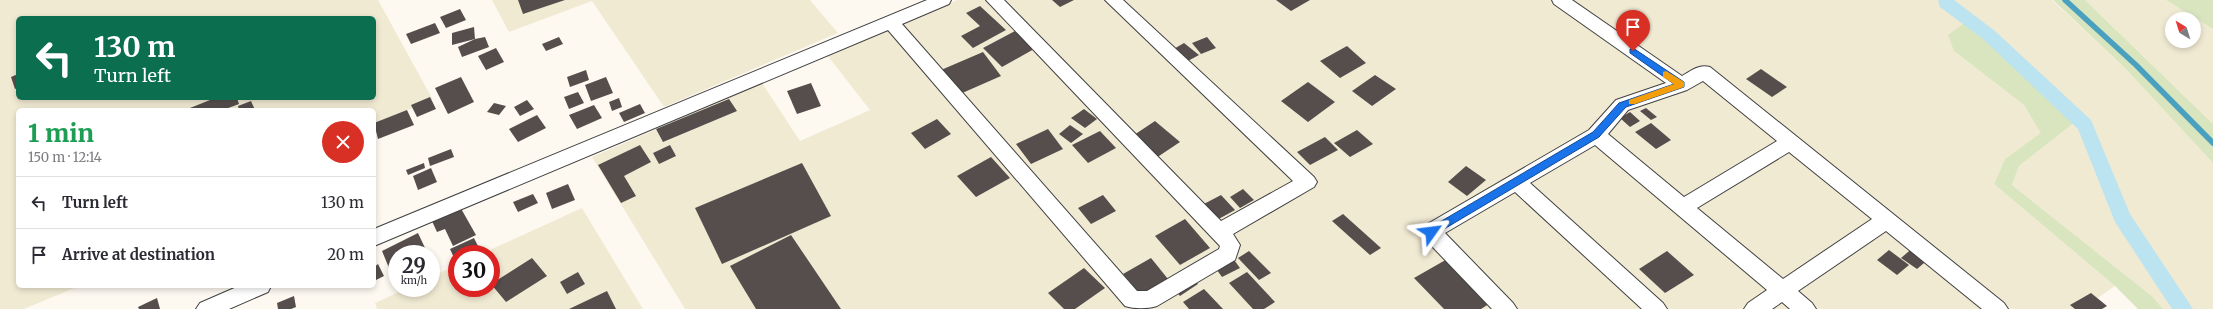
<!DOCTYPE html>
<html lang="en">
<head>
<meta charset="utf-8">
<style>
	:root { --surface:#fff; --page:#f2f2f3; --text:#2b2b33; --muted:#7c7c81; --line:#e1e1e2 }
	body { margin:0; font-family:Merriweather,serif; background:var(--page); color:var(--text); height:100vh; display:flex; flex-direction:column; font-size:15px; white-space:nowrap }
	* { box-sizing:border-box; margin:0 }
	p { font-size:13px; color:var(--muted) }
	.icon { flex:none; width:22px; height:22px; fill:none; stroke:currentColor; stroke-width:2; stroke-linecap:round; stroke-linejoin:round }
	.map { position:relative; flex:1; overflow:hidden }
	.details { position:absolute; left:16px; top:108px; width:360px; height:180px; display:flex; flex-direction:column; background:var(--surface); border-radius:6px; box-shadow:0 2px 6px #0003 }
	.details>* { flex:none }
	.top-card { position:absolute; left:16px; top:16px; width:360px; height:84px; border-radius:6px; box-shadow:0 2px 6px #0003; background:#0b6e4f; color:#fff; overflow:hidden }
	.needle { width:26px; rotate:322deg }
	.controls { position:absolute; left:2165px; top:12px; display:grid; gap:8px }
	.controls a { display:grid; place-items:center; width:36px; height:36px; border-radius:50%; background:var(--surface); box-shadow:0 2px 6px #0003; font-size:20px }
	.speed { position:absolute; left:388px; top:245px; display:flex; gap:8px; font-size:20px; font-weight:700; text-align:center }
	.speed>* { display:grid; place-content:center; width:52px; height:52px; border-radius:50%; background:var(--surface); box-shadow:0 2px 6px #0003; line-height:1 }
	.speed small { font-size:10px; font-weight:400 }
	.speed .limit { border:6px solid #d22; background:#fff; color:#111 }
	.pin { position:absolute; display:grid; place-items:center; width:34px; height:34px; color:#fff; margin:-41px -17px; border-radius:50% 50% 50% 0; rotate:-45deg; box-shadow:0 0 4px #0007 }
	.pin .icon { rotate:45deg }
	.me { position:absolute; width:44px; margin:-22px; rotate:59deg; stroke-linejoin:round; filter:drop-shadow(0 0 3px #0008) }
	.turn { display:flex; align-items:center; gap:14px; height:84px; padding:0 12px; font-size:18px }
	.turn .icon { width:52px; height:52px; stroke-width:2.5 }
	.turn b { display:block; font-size:28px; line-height:34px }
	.round { display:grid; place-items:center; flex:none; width:42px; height:42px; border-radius:21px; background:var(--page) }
	.summary { display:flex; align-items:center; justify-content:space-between; height:68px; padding:0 12px }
	h1 { font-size:24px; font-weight:800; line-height:30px; color:#1e9e55 }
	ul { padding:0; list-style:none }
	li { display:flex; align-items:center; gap:12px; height:52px; padding:0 12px; border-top:1px solid var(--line) }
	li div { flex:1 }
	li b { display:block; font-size:15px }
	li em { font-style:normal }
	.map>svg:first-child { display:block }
</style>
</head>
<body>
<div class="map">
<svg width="2213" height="309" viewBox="0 0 2213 309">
	<rect width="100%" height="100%" fill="#fdf9f1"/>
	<g fill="#f1ead3" fill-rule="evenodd">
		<path d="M0 0H378L433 100 374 123V110H18V286H79L24 309H0ZM18 18H374V98H18Z"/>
		<polygon points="492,0 810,0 838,33 664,107 592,1 509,32"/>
		<polygon points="957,0 2052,0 2126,69 2213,163 2213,309 2163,309 2153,297 2012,185 2019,166 2084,115 1954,51 2024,105 2042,133 2005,159 1994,184 2115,286 2082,309 685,309 592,157 762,83 800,141 870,110 827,55"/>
		<path d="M2085 0H2166L2213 29V124ZM2172 19H2194V41H2172Z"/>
		<polygon points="582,208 643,309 377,309 375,303 407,288 431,288 431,277 457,265 457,288 491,288 491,254 481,254"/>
	</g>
	<g fill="#d8e5be">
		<polygon points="2053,0 2085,0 2213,124 2213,163 2126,69"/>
		<polygon points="2166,0 2213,0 2213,29"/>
		<polygon points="1967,21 1988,27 2084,115 2019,166 2012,185 2153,297 2163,309 2138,309 2115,286 1994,184 2005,159 2041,133 2024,105 1954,51 1948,35"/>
	</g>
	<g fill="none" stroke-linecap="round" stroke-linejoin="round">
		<polyline stroke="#49a1bf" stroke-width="5.5" points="2065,0 2136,65 2213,143"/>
		<polygon fill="#bbe3f0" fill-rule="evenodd" points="1938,0 1954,0 1995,31 2091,120 2130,214 2193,309 2172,309 2115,222 2078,129 1983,39 1940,7"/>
	</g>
	<g fill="#564e4c">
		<polygon points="518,0 565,0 523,14"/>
		<polygon points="1052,0 1074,0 1060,7"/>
		<polygon points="1276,0 1310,0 1291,11"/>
		<polygon points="980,6 1006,30 973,48 961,36 980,26 966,13"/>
		<polygon points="460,9 466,20 446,28 440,17"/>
		<polygon points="435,23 440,33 411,44 406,34"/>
		<polygon points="474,27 475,39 452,45 452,33"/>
		<polygon points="1015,31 1034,49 1002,67 983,48"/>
		<polygon points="485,37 489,47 462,57 458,47 475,39"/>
		<polygon points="559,37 563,44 546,51 542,44"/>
		<polygon points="1207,37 1216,48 1201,54 1192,43"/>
		<polygon points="1184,43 1199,55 1186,62 1172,50"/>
		<polygon points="1347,46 1366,63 1340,78 1320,61"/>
		<polygon points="496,48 504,62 486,70 478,56"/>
		<polygon points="983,52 1001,76 960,94 941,70"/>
		<polygon points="1761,69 1787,87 1772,97 1746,79"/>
		<polygon points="586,70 589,80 570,87 567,77"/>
		<polygon points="18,74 18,88 15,89 11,77"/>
		<polygon points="1375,75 1396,89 1372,106 1352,91"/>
		<polygon points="461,77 474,102 448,114 435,88"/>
		<polygon points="606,77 613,93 591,101 585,85"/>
		<polygon points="1308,82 1335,102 1308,122 1281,101"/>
		<polygon points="811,83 821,106 797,114 787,91"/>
		<polygon points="578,92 584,103 569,109 564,97"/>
		<polygon points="430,97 436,109 417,117 411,105"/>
		<polygon points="215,98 237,98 239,104 223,110 185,110"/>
		<polygon points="619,98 622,107 612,111 609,102"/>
		<polygon points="729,99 737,111 663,142 656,129"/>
		<polygon points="527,100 534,109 520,116 514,107"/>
		<polygon points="251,101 255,110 239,110 238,106"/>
		<polygon points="494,103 506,106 499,115 487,112"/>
		<polygon points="640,104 645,113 624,122 619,113"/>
		<polygon points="594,105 602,118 577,129 569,115"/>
		<polygon points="1646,108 1657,117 1651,120 1640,111"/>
		<polygon points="1084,109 1097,119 1085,128 1071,118"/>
		<polygon points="407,110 414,125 378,139 374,123"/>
		<polygon points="1630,112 1640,121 1630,127 1620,118"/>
		<polygon points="537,115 546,128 518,142 509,129"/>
		<polygon points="937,119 951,134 925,149 911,133"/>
		<polygon points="1155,121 1180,142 1156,158 1131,137"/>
		<polygon points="1651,123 1671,140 1656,149 1635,132"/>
		<polygon points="1070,125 1083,134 1071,143 1059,134"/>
		<polygon points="1048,129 1063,149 1031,164 1016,144"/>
		<polygon points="1357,130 1373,144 1350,157 1334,143"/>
		<polygon points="1100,131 1116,148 1088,163 1072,145"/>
		<polygon points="1325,137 1338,150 1310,165 1297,152"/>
		<polygon points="640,145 651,162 624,176 636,196 621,203 598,165"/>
		<polygon points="670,145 676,156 659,164 653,153"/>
		<polygon points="451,149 454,157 430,166 428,158"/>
		<polygon points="991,157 1010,178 976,197 957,176"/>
		<polygon points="424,163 425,168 408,175 406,170"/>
		<polygon points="802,163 831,216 722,264 695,208"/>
		<polygon points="1466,166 1486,180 1467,196 1448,182"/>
		<polygon points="431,168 437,182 418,190 413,176"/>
		<polygon points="568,184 575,200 552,209 546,193"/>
		<polygon points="1243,189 1254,200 1240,208 1230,197"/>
		<polygon points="533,194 538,203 518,212 513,202"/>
		<polygon points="1103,195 1116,211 1091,224 1078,208"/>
		<polygon points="1221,195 1235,210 1215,221 1202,205"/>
		<polygon points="459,205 476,235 453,246 445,229 437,232 431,219"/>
		<polygon points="1343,214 1381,248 1370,255 1332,221"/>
		<polygon points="1185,219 1210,248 1180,265 1155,236"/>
		<polygon points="418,233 426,250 417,254 397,254 397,264 389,268 382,251"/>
		<polygon points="791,235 841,309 756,309 730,266"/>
		<polygon points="474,238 480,250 471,254 457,254 456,262 450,249"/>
		<polygon points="1915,246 1931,257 1917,269 1901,258"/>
		<polygon points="1889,250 1909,265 1897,275 1877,260"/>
		<polygon points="1249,251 1271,273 1259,280 1238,258"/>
		<polygon points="1667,251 1694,275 1665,293 1639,269"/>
		<polygon points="1232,257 1240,268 1222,277 1214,266"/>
		<polygon points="532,258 547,276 506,302 491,284"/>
		<polygon points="1151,258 1168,279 1141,295 1123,274"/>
		<polygon points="1449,258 1492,302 1481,309 1444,309 1414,278"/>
		<polygon points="378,264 384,276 374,281 374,267"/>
		<polygon points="1084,268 1105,288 1075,309 1064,309 1048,293"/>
		<polygon points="578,272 585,284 567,294 560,282"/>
		<polygon points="1247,272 1275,302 1264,309 1253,309 1229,283"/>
		<polygon points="1191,276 1198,284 1180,296 1173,288"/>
		<polygon points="1204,289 1223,309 1189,309 1183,302"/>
		<polygon points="607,291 616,309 569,309"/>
		<polygon points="2091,293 2107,306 2102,309 2075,309 2070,305"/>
		<polygon points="294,296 296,307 291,309 278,309 277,303"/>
		<polygon points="157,298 160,309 139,309 138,307"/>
	</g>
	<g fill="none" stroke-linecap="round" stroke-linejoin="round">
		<defs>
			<g id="minor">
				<path d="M927 0H951L949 4 902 24 1137 291H1147L1219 249 1220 246 986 0H1004L1221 221 1293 181 1105 0H1123L1314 177 1317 182 1314 187 1233 234 1240 245 1235 260 1157 306C1147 309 1135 309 1125 306L888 30 374 246V229Z"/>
				<path d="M1552 0H1572L1682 76C1691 71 1699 64 1710 67L2004 303 2008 309H1982L1886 231 1798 291 1812 303 1816 309H1790L1782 302 1772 309H1744L1748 303 1767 290 1595 145 1530 183 1663 303 1667 309H1642L1515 192 1445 233 1513 303 1517 309H1492L1424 238 1421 232 1424 226 1589 130 1616 100 1666 83 1554 4ZM1703 81 1777 141 1684 197 1608 134 1628 110 1687 90ZM1789 152 1872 219 1783 279 1697 208Z"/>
				<polygon points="239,286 271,286 268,292 229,309 196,309 200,303"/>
			</g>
		</defs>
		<use href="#minor" stroke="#414141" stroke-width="2"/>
		<use href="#minor" fill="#fff" fill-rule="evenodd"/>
	</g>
	<polygon fill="#1a73e8" stroke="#114b97" points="1633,48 1684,82 1684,87 1626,107 1599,137 1434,235 1428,235 1428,229 1593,132 1619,103 1674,84 1630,53 1630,49"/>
	<polygon fill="#f59e0b" points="1666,71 1684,82 1684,87 1635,104 1629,104 1629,100 1674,84 1663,77 1663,72"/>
</svg>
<div class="controls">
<a><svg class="needle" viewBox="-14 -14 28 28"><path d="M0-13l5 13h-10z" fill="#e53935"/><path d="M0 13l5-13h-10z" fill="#7c7c81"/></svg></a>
</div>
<div class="speed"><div>29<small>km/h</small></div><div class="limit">30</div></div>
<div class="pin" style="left:1633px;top:51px;background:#d93025"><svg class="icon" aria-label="arrive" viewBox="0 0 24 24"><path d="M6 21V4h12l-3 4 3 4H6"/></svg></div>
<svg class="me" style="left:1431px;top:232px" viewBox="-20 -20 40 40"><path d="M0-17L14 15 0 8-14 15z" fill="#1a73e8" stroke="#fff" stroke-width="4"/></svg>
<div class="top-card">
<div class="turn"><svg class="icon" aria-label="left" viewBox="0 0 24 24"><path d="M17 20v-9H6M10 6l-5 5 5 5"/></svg><div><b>130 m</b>Turn left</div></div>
</div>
<section class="details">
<div class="summary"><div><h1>1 min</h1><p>150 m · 12:14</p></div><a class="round" style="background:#d93025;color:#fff"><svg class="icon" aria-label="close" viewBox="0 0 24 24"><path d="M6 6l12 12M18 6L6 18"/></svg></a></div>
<ul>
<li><svg class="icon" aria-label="left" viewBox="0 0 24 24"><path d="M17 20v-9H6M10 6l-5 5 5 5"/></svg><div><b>Turn left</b></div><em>130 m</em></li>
<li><svg class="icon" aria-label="arrive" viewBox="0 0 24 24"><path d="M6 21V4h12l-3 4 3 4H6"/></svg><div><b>Arrive at destination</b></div><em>20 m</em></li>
</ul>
</section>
</div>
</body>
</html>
